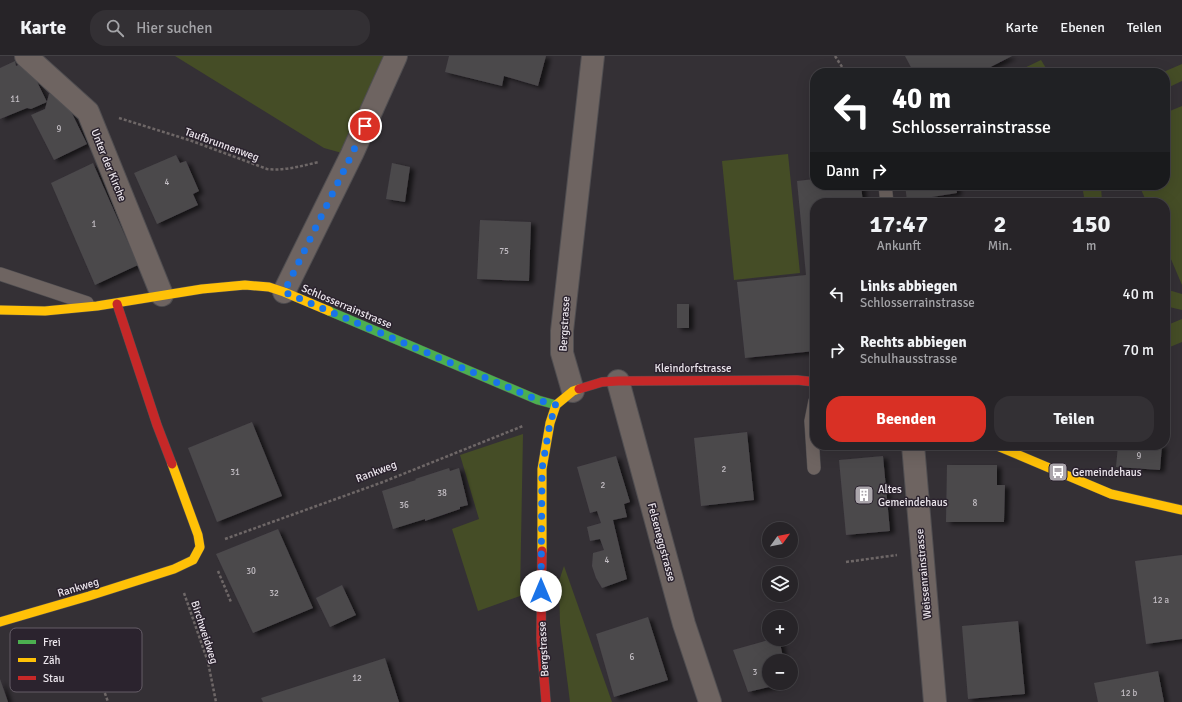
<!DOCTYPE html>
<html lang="de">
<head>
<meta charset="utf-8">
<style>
	:root { --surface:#272428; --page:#333034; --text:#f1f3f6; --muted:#a4a4a8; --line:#434145; --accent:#d93025 }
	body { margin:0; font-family:Signika,sans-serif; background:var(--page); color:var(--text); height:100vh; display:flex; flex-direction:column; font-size:15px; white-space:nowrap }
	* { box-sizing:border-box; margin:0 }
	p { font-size:13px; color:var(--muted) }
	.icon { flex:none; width:22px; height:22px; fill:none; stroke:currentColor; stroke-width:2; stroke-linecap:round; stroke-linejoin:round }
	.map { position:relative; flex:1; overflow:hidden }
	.details { position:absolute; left:810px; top:142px; width:360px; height:252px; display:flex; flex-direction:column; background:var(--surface); border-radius:16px; box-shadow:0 4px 16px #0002,0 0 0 1px var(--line) }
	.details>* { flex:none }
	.banner { position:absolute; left:810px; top:12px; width:360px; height:122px; border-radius:16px; box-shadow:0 4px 16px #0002,0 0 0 1px var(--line); background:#202124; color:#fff; overflow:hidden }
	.needle { width:26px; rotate:57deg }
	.tools { position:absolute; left:762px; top:466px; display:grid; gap:8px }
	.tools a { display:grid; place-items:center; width:36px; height:36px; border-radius:50%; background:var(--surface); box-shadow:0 4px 16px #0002,0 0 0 1px var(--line); font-size:20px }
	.pin { position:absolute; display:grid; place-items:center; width:34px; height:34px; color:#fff; margin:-17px; border:2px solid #fff; border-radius:50%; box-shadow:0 1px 4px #0007 }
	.me { position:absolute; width:44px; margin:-22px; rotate:0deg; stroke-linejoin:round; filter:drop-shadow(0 0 3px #0008) }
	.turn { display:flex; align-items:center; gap:14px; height:84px; padding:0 16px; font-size:18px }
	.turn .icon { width:52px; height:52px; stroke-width:2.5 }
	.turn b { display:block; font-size:28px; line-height:34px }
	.then { display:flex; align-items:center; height:38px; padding:0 16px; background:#0003; gap:8px; font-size:15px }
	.eta { display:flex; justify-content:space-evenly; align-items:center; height:68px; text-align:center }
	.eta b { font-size:24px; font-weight:700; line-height:28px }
	.cta { display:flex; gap:8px; margin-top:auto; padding:8px 16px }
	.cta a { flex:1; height:46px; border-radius:16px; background:var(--accent); color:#fff; font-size:16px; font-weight:700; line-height:46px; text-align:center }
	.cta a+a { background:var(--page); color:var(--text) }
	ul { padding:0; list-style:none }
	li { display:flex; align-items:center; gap:12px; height:56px; padding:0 16px }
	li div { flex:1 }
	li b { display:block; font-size:15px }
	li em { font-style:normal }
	header { display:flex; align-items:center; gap:24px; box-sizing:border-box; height:56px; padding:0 20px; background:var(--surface); border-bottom:1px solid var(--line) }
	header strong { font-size:19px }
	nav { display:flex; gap:22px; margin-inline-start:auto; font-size:14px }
	.search { width:280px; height:36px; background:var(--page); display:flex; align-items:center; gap:10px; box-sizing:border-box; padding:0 14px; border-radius:16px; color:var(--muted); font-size:15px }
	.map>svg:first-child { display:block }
</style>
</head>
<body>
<header>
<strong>Karte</strong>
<div class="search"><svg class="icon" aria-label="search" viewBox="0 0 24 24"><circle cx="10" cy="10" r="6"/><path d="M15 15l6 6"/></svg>Hier suchen</div>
<nav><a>Karte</a><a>Ebenen</a><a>Teilen</a></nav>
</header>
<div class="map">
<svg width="1182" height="646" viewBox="0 0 1182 646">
	<defs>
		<filter id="shadow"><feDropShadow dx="4.5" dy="2.5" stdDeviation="2" flood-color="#0009"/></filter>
	</defs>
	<rect width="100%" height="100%" fill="#343035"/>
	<g fill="#454d26">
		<polygon points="175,0 388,0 342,97 324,92"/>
		<polygon points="1041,4 1049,17 1014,17"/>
		<polygon points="1182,8 1182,25 1165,33 1165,17 1161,17"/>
		<polygon points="1182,50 1182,229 1165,189 1165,147 1147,147 1139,129 1165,129 1165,57"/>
		<polygon points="788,98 800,217 734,224 722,105"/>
		<polygon points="1084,129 1101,129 1102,147 1085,147 1083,135"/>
		<polygon points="1165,233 1182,238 1182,254 1165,250"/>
		<polygon points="1182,263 1182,286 1165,293 1165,270"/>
		<polygon points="523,378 520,540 478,555 452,473 479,463 460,399"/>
		<polygon points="564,510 612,646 570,646 560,567 559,525"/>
	</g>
	<g fill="#4b484c" filter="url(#shadow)">
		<polygon points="449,0 546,0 538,30 504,20 502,30 445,16"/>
		<polygon points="905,0 1012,0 979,17 914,17"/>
		<polygon points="15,5 16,10 27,5 47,46 31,53 27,52 0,63 0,12"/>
		<polygon points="56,34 66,45 87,88 54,104 31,59 45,53 49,38"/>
		<polygon points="176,99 180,107 186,105 199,135 193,138 198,149 157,168 134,117"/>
		<polygon points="93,107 138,209 95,229 51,127"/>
		<polygon points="392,107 410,111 405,146 386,143"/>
		<polygon points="815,123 815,129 861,129 863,147 815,147 815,295 745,302 737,226 806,219 797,125"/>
		<polygon points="905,129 956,129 957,137 907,145"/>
		<polygon points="480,164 531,166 529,225 477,223"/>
		<rect x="677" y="248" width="12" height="24"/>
		<polygon points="252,366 282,440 217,466 188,392"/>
		<polygon points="747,376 754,444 701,450 694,382"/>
		<polygon points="1118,389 1162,389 1160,414 1116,411"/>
		<polygon points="616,400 630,446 624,448 627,461 613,464 627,523 602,532 596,522 592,510 593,497 604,494 600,483 590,485 587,471 601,467 597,455 590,457 577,411"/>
		<polygon points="883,400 890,475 846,479 839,404"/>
		<polygon points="947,409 997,409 997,429 1005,429 1004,466 946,466"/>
		<polygon points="449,412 450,415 459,412 468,449 460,451 460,453 425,465 425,463 393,473 382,435 416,424 415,423"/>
		<polygon points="278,473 313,552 253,577 216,498"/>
		<polygon points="1182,499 1182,583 1146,588 1135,505"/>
		<polygon points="342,529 356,559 330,571 316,542"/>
		<polygon points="648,561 668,624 614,641 596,578"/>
		<polygon points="1018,565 1025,638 968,643 962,570"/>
		<polygon points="772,583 779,583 784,605 769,605 769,627 782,628 748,636 733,594"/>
		<polygon points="385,602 399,646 263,646 261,642"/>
		<polygon points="1158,615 1164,646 1098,646 1094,627"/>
		<polygon points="0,623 8,646 0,646"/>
	</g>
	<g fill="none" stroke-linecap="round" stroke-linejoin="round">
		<defs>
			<g id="lane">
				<polyline points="885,129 887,147"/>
				<polyline points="0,218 87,247"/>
				<polyline points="814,412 811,365 815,345"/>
			</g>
			<g id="street">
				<polyline points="26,0 88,56 162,239"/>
				<polyline points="284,236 352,98 396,0"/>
				<polyline points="618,325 684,568 710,646"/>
				<polyline points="573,335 562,297 562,275 593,0"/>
				<polyline points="913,389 935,646"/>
			</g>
			<polyline id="fast" points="329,255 538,344 556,349"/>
			<g id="slow">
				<polyline points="0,254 45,255 97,250 202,233 245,229 269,231 284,236 329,255"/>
				<polyline points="995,389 1111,438 1182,454"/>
				<polyline points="542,495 542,413 550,367 556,349 573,335 579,333"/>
				<polyline points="0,566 89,540 174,513 193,504 200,491 198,479 172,408"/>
			</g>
			<g id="jam">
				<polyline points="117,248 157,369 172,408"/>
				<polyline points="579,333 602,326 618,325 797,324 815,326"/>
				<polyline points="542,495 541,583 546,646"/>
			</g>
		</defs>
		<use href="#lane" stroke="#504e51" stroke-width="14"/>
		<use href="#street" stroke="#504e51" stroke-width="24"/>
		<use href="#fast" stroke="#504e51" stroke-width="10"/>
		<use href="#slow" stroke="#504e51" stroke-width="10"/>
		<use href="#jam" stroke="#504e51" stroke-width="10"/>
		<g stroke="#6e6767" stroke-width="2.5" stroke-dasharray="3 2" stroke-linecap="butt">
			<polyline points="835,0 846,17"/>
			<path d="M119 62 192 85 267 113C285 115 301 110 319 106"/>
			<polyline points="225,483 383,426 523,370"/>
			<polyline points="846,506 897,499"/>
			<polyline points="218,515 231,546"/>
			<polyline points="184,537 208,606 216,646"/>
			<path d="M64 575C70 582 78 588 83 596 94 611 102 628 108 646"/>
		</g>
		<use href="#lane" stroke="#6e6461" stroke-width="13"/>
		<use href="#street" stroke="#6e6461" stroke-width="22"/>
		<use href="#fast" stroke="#4caf50" stroke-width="9"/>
		<use href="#slow" stroke="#ffc107" stroke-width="9"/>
		<use href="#jam" stroke="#c62828" stroke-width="9"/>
	</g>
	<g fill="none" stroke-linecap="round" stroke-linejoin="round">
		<polyline stroke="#1a73e8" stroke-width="7" stroke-dasharray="0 12.6" points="365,70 352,98 284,236 538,344 556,349 550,367 542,413 541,535"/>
	</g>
	<defs>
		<symbol id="bus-square" viewBox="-11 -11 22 22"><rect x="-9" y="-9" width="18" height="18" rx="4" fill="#aba6ac" stroke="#2b232e"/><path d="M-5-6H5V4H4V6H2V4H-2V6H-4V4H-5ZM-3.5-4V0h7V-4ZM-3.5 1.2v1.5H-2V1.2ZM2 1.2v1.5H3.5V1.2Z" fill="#fff"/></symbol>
		<symbol id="building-square" viewBox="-11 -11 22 22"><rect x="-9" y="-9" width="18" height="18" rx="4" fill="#aba6ac" stroke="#2b232e"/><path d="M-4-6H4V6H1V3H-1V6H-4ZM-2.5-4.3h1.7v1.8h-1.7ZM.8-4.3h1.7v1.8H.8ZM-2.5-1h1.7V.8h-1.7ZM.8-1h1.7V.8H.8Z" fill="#fff"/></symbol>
	</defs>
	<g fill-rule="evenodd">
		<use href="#bus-square" x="1047" y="405" width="22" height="22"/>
		<use href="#building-square" x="853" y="428" width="22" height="22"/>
	</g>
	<g text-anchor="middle" stroke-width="3" stroke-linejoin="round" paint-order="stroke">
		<g font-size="9" fill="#c3bec4">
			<text x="15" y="46">11</text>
			<text x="59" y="76">9</text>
			<text x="167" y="129">4</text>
			<text x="94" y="171">1</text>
			<text x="504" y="198">75</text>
			<text x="1139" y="403">9</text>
			<text x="724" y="416">2</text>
			<text x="235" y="419">31</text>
			<text x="603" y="432">2</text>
			<text x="442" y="440">38</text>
			<text x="975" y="450">8</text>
			<text x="404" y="452">36</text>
			<text x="607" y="507">4</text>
			<text x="251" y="518">30</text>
			<text x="274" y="540">32</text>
			<text x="1161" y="547">12 a</text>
			<text x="632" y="604">6</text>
			<text x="755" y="619">3</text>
			<text x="357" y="625">12</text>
			<text x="1129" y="640">12 b</text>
		</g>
		<g font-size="11" fill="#ebe5ec" stroke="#2b232e">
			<text transform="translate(222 88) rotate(20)" y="4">Taufbrunnenweg</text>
			<text transform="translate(109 109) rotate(68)" y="4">Unter der Kirche</text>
			<text transform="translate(347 250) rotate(23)" y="4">Schlosserrainstrasse</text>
			<text transform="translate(564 268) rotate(-87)" y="4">Bergstrasse</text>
			<text x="693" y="316">Kleindorfstrasse</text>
			<text transform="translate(376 415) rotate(-21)" y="4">Rankweg</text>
			<text transform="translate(662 486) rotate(75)" y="4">Felseneggstrasse</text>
			<text transform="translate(923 518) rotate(-95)" y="4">Weissenrainstrasse</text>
			<text transform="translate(78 531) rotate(-17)" y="4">Rankweg</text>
			<text transform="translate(205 576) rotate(72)" y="4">Birchweidweg</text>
			<text transform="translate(543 593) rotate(-93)" y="4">Bergstrasse</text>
		</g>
		<g font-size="11" fill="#ebe5ec" stroke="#2b232e" text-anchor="start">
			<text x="1072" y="420">Gemeindehaus</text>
			<text x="878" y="437">Altes<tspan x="878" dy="13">Gemeindehaus</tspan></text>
		</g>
	</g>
	<rect x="10" y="572" width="132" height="64" rx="6" fill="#2b232e" stroke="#655d67" stroke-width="1"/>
	<rect x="18" y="584" width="18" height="4" fill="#4caf50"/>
	<rect x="18" y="602" width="18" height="4" fill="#ffc107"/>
	<rect x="18" y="620" width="18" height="4" fill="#c62828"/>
	<g font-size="11" fill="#ebe5ec">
		<text x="43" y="590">Frei</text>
		<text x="43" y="608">Zäh</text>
		<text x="43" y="626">Stau</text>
	</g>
</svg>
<div class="tools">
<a><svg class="needle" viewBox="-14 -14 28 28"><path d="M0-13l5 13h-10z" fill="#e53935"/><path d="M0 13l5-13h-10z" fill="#a4a4a8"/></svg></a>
<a><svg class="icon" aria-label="layers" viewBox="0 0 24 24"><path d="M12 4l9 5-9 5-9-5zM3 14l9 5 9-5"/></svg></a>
<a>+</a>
<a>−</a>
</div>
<div class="pin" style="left:365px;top:70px;background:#d93025"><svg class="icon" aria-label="arrive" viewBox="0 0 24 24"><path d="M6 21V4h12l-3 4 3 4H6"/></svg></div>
<svg class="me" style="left:541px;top:535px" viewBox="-20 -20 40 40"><circle r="19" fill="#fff"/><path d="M0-13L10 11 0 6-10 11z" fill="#1a73e8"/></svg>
<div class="banner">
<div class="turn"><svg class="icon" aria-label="left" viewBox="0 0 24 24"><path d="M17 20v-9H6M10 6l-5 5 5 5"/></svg><div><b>40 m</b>Schlosserrainstrasse</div></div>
<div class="then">Dann<svg class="icon" aria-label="right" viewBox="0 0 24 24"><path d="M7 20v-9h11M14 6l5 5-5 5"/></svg></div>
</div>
<section class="details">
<div class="eta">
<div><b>17:47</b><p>Ankunft</p></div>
<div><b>2</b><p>Min.</p></div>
<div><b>150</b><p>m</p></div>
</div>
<ul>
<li><svg class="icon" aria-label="left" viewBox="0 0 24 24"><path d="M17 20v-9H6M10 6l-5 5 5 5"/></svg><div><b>Links abbiegen</b><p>Schlosserrainstrasse</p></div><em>40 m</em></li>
<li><svg class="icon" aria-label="right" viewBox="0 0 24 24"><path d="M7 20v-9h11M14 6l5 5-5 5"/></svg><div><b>Rechts abbiegen</b><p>Schulhausstrasse</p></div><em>70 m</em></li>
</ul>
<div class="cta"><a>Beenden</a><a>Teilen</a></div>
</section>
</div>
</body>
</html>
